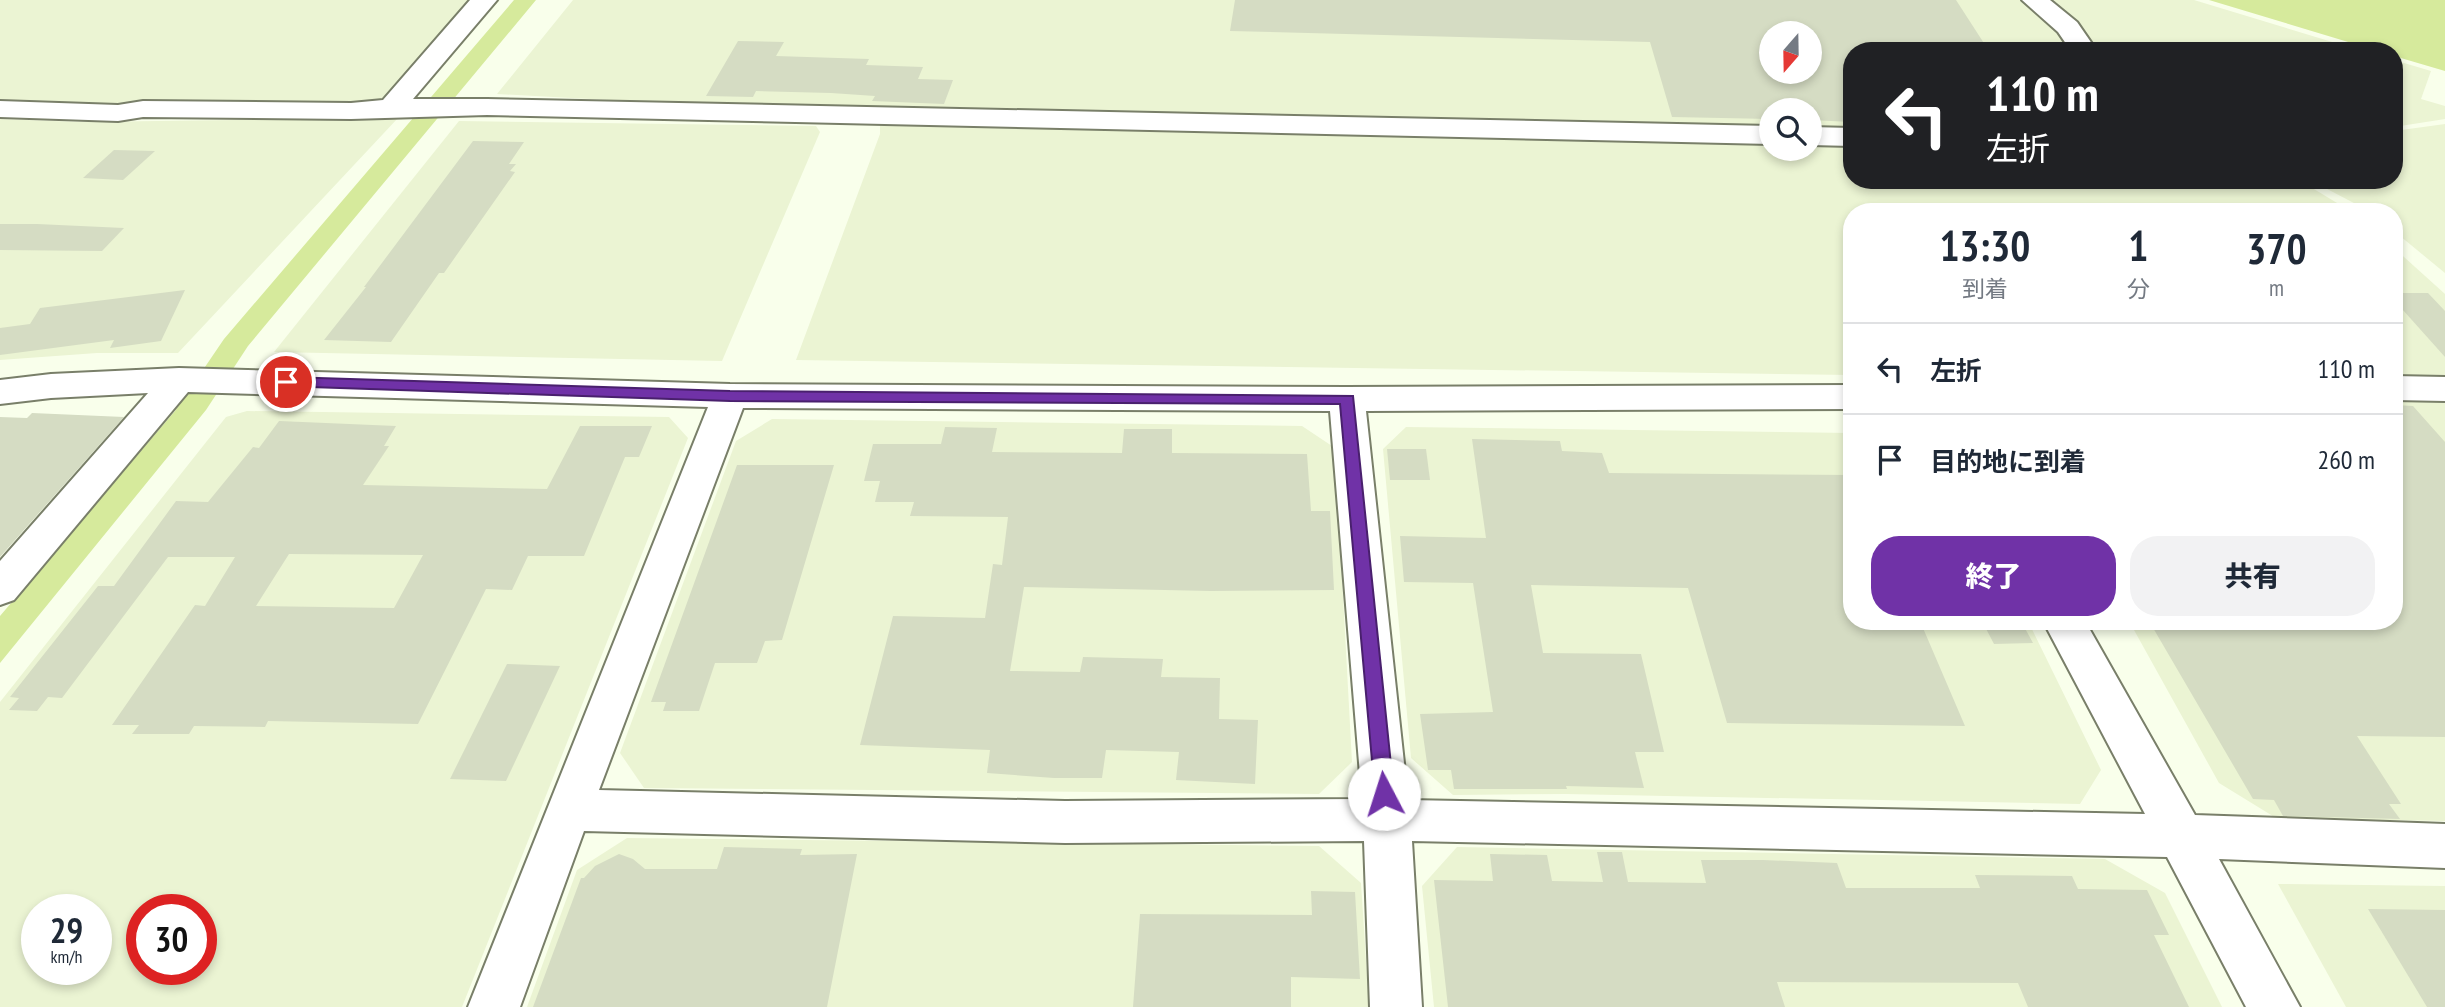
<!DOCTYPE html>
<html lang="ja">
<head>
<meta charset="utf-8">
<style>
	:root { --surface:#fff; --page:#f2f2f3; --text:#1f2937; --muted:#747a83; --line:#e0e1e3; --accent:#7032a7 }
	body { margin:0; font-family:"PT Sans Narrow","Noto Sans JP",sans-serif; background:var(--page); color:var(--text); height:100vh; display:flex; flex-direction:column; font-size:26px; white-space:nowrap }
	* { box-sizing:border-box; margin:0 }
	p { font-size:23px; color:var(--muted) }
	.icon { flex:none; width:38px; height:38px; fill:none; stroke:currentColor; stroke-width:2; stroke-linecap:round; stroke-linejoin:round }
	.map { position:relative; flex:1; overflow:hidden }
	.sheet { position:absolute; left:1843px; top:203px; width:560px; height:427px; display:flex; flex-direction:column; background:var(--surface); border-radius:28px; box-shadow:0 4px 10px #0003 }
	.sheet>* { flex:none }
	.hud { position:absolute; left:1843px; top:42px; width:560px; height:147px; border-radius:28px; box-shadow:0 4px 10px #0003; background:#202124; color:#fff; overflow:hidden }
	.needle { width:46px; rotate:200deg }
	.controls { position:absolute; left:1759px; top:21px; display:grid; gap:14px }
	.controls a { display:grid; place-items:center; width:63px; height:63px; border-radius:50%; background:var(--surface); box-shadow:0 4px 10px #0003; font-size:35px }
	.speed { position:absolute; left:21px; top:894px; display:flex; gap:14px; font-size:35px; font-weight:700; text-align:center }
	.speed>* { display:grid; place-content:center; width:91px; height:91px; border-radius:50%; background:var(--surface); box-shadow:0 4px 10px #0003; line-height:1 }
	.speed small { font-size:18px; font-weight:400 }
	.speed .limit { border:10px solid #d22; background:#fff; color:#111 }
	.pin { position:absolute; display:grid; place-items:center; width:60px; height:60px; color:#fff; margin:-30px; border:4px solid #fff; border-radius:50%; box-shadow:0 2px 7px #0007 }
	.me { position:absolute; width:77px; margin:-38px; rotate:355deg; stroke-linejoin:round; filter:drop-shadow(0 0 5px #0008) }
	.turn { display:flex; align-items:center; gap:24px; height:147px; padding:0 28px; font-size:32px }
	.turn .icon { width:91px; height:91px; stroke-width:2.5 }
	.turn b { display:block; font-size:49px; line-height:60px }
	.eta { display:flex; justify-content:space-evenly; align-items:center; height:119px; text-align:center }
	.eta b { font-size:42px; font-weight:800; line-height:49px }
	.cta { display:flex; gap:14px; margin-top:auto; padding:14px 28px }
	.cta a { flex:1; height:80px; border-radius:28px; background:var(--accent); color:#fff; font-size:28px; font-weight:800; line-height:80px; text-align:center }
	.cta a+a { background:var(--page); color:var(--text) }
	ul { padding:0; list-style:none }
	li { display:flex; align-items:center; gap:21px; height:91px; padding:0 28px; border-top:2px solid var(--line) }
	li div { flex:1 }
	li b { display:block; font-size:26px }
	li em { font-style:normal }
	.map>svg:first-child { display:block }
</style>
</head>
<body>
<div class="map">
<svg width="2445" height="1007" viewBox="0 0 2445 1007">
	<rect width="100%" height="100%" fill="#f9ffeb"/>
	<g fill="#ebf4d3" fill-rule="evenodd">
		<polygon points="0,0 500,0 423,86 357,106 155,101 129,105 0,102"/>
		<path d="M573 0H2194L2362 51H1852V180H2299L2352 212H1852L1851 375 796 360 880 134V111L754 108 497 94ZM1771 33H1810V72H1771ZM1771 110H1810V149H1771Z"/>
		<polygon points="2394,60 2431,71 2421,99 2445,106 2445,119 2394,127"/>
		<polygon points="398,118 178,353 97,353 0,360 0,119 80,122"/>
		<polygon points="459,121 816,126 820,132 722,361 274,352"/>
		<polygon points="2445,124 2445,273 2394,231 2394,212 2371,212 2310,180 2394,180 2394,131"/>
		<polygon points="2394,248 2445,294 2445,377 2394,377"/>
		<polygon points="2394,402 2445,402 2445,821 2276,818 2219,783 2129,621 2394,621"/>
		<path d="M247 411 669 417 688 438 462 1007H0V702L226 417ZM37 910H96V970H37ZM142 910H201V970H142Z"/>
		<polygon points="772,419 1302,426 1335,448 1352,762 1319,794 644,788 620,753 736,441"/>
		<polygon points="1406,427 1851,433 1852,621 2028,621 2101,770 2080,804 1566,794 1453,795 1411,758 1383,449"/>
		<polygon points="627,838 1319,846 1361,883 1369,1007 527,1007 577,870"/>
		<polygon points="1457,847 2105,859 2165,893 2222,1007 1434,1007 1422,886"/>
		<polygon points="2278,884 2445,886 2445,1007 2346,1007"/>
	</g>
	<g fill="#d6ea9c">
		<polygon points="514,0 536,0 248,346 206,410 0,663 0,616 175,411 224,339"/>
		<polygon points="2209,0 2445,0 2445,71 2394,56 2394,51 2378,51"/>
	</g>
	<g fill="#d5dcc3" fill-rule="evenodd">
		<path d="M1235 0H1956L1989 51H1852V122L1810 120V110H1771V119L1672 117 1650 42 1230 31ZM1771 33H1810V72H1771Z"/>
		<polygon points="738,41 784,42 776,56 869,59 866,65 923,67 918,79 953,80 944,104 872,101 875,96 831,93 756,91 753,97 706,96"/>
		<polygon points="473,141 524,142 509,164 516,164 510,171 515,172 444,273 439,273 391,342 324,340 366,287 364,287"/>
		<polygon points="114,150 155,151 123,180 83,178"/>
		<polygon points="0,224 37,224 124,228 102,251 0,250"/>
		<polygon points="185,290 161,341 110,348 114,340 0,355 0,328 30,324 40,308"/>
		<polygon points="2394,293 2428,293 2445,311 2445,357 2394,300"/>
		<polygon points="2394,405 2413,406 2445,442 2445,737 2357,736 2401,804 2389,804 2400,819 2283,816 2274,800 2253,799 2149,621 2394,621"/>
		<polygon points="32,413 124,417 0,557 0,417 27,418"/>
		<path d="M279 421 396 426 384 446H389L363 485 547 489 580 426H652L639 457H625L584 556H528L512 590 486 589 418 724 268 721 265 727 194 726 189 734H132L139 725H112L195 605 205 606 235 557H168L62 698 48 697 37 711 9 710 19 698 10 697 98 586H114L176 501 208 502 253 447 259 448ZM289 554 423 555 394 608 256 606Z"/>
		<polygon points="945,427 997,428 992,452 1122,453 1124,429 1172,429 1172,453 1307,454 1311,511 1330,511 1334,590 1211,591 1024,587 1010,671 1080,672 1083,657 1163,659 1161,677 1220,678 1219,719 1258,720 1255,784 1176,780 1179,752 1106,750 1102,778 1054,778 987,773 990,750 860,745 893,616 985,618 993,564 1002,565 1008,517 910,516 914,502 875,502 880,481 864,481 873,444 941,444"/>
		<polygon points="1472,439 1560,441 1562,451 1602,453 1609,473 1852,475 1852,621 1920,621 1965,726 1727,723 1688,588 1531,585 1543,653 1641,654 1664,752 1635,752 1644,788 1566,786 1567,789 1454,789 1451,770 1428,770 1420,714 1493,712 1473,583 1404,582 1400,536 1486,538"/>
		<polygon points="1387,449 1426,449 1430,480 1390,480"/>
		<polygon points="737,465 834,465 782,640 765,641 757,663 715,663 699,711 663,711 666,702 651,702"/>
		<polygon points="1982,621 2021,621 2033,643 1994,644"/>
		<polygon points="507,664 560,666 506,781 450,779"/>
		<polygon points="724,847 802,849 800,855 857,854 827,1007 533,1007 581,878 584,878 595,866 619,854 633,859 645,869 717,869"/>
		<polygon points="1597,852 1622,852 1628,882 1706,883 1701,860 1763,860 1837,863 1846,888 1980,888 1975,875 2072,876 2078,889 2147,890 2169,935 2154,935 2189,1007 2028,1007 2018,983 1777,982 1785,1007 1448,1007 1434,880 1493,881 1490,854 1547,855 1552,881 1603,882"/>
		<polygon points="1311,891 1355,892 1360,979 1291,977 1291,1007 1133,1007 1140,914 1312,915"/>
		<polygon points="2368,909 2445,910 2445,1007 2427,1007"/>
	</g>
	<g fill="none" stroke-linecap="round" stroke-linejoin="round">
		<defs>
			<g id="minor">
				<polygon points="470,0 497,0 413,99 487,99 1771,126 1771,144 487,115 351,119 143,117 118,121 0,117 0,101 118,105 143,101 351,103 383,100"/>
				<polygon points="2022,0 2050,0 2077,22 2097,51 2071,51 2058,32"/>
				<polygon points="1810,127 1852,128 1852,146 1810,145"/>
				<path d="M179 368 730 384 1347 387 1852 385V409L1366 411 1408 800 2145 814 2043 621H2085L2195 815 2445 824V868L2219 859 2300 1007H2246L2167 857 1412 841 1422 1007H1370L1364 841 1065 843 584 831 520 1007H468L708 407 188 392 14 600 0 605V561L148 393 51 398 0 404V380L51 374ZM743 408 1330 411 1362 799 1065 801 599 790Z"/>
				<polygon points="2394,376 2445,377 2445,401 2394,400"/>
			</g>
		</defs>
		<use href="#minor" stroke="#797f69" stroke-width="4"/>
		<use href="#minor" fill="#fff" fill-rule="evenodd"/>
	</g>
	<polygon fill="#7032a7" stroke="#49206d" stroke-width="2" points="286,377 730,391 1353,396 1394,794 1391,800 1384,802 1377,800 1375,794 1340,404 730,401 281,386 279,382 281,379"/>
</svg>
<div class="controls">
<a><svg class="needle" viewBox="-14 -14 28 28"><path d="M0-13l5 13h-10z" fill="#e53935"/><path d="M0 13l5-13h-10z" fill="#747a83"/></svg></a>
<a><svg class="icon" aria-label="search" viewBox="0 0 24 24"><circle cx="10" cy="10" r="6"/><path d="M15 15l6 6"/></svg></a>
</div>
<div class="speed"><div>29<small>km/h</small></div><div class="limit">30</div></div>
<div class="pin" style="left:286px;top:382px;background:#d93025"><svg class="icon" aria-label="arrive" viewBox="0 0 24 24"><path d="M6 21V4h12l-3 4 3 4H6"/></svg></div>
<svg class="me" style="left:1384px;top:794px" viewBox="-20 -20 40 40"><circle r="19" fill="#fff"/><path d="M0-13L10 11 0 6-10 11z" fill="#7032a7"/></svg>
<div class="hud">
<div class="turn"><svg class="icon" aria-label="left" viewBox="0 0 24 24"><path d="M17 20v-9H6M10 6l-5 5 5 5"/></svg><div><b>110 m</b>左折</div></div>
</div>
<section class="sheet">
<div class="eta">
<div><b>13:30</b><p>到着</p></div>
<div><b>1</b><p>分</p></div>
<div><b>370</b><p>m</p></div>
</div>
<ul>
<li><svg class="icon" aria-label="left" viewBox="0 0 24 24"><path d="M17 20v-9H6M10 6l-5 5 5 5"/></svg><div><b>左折</b></div><em>110 m</em></li>
<li><svg class="icon" aria-label="arrive" viewBox="0 0 24 24"><path d="M6 21V4h12l-3 4 3 4H6"/></svg><div><b>目的地に到着</b></div><em>260 m</em></li>
</ul>
<div class="cta"><a>終了</a><a>共有</a></div>
</section>
</div>
</body>
</html>
